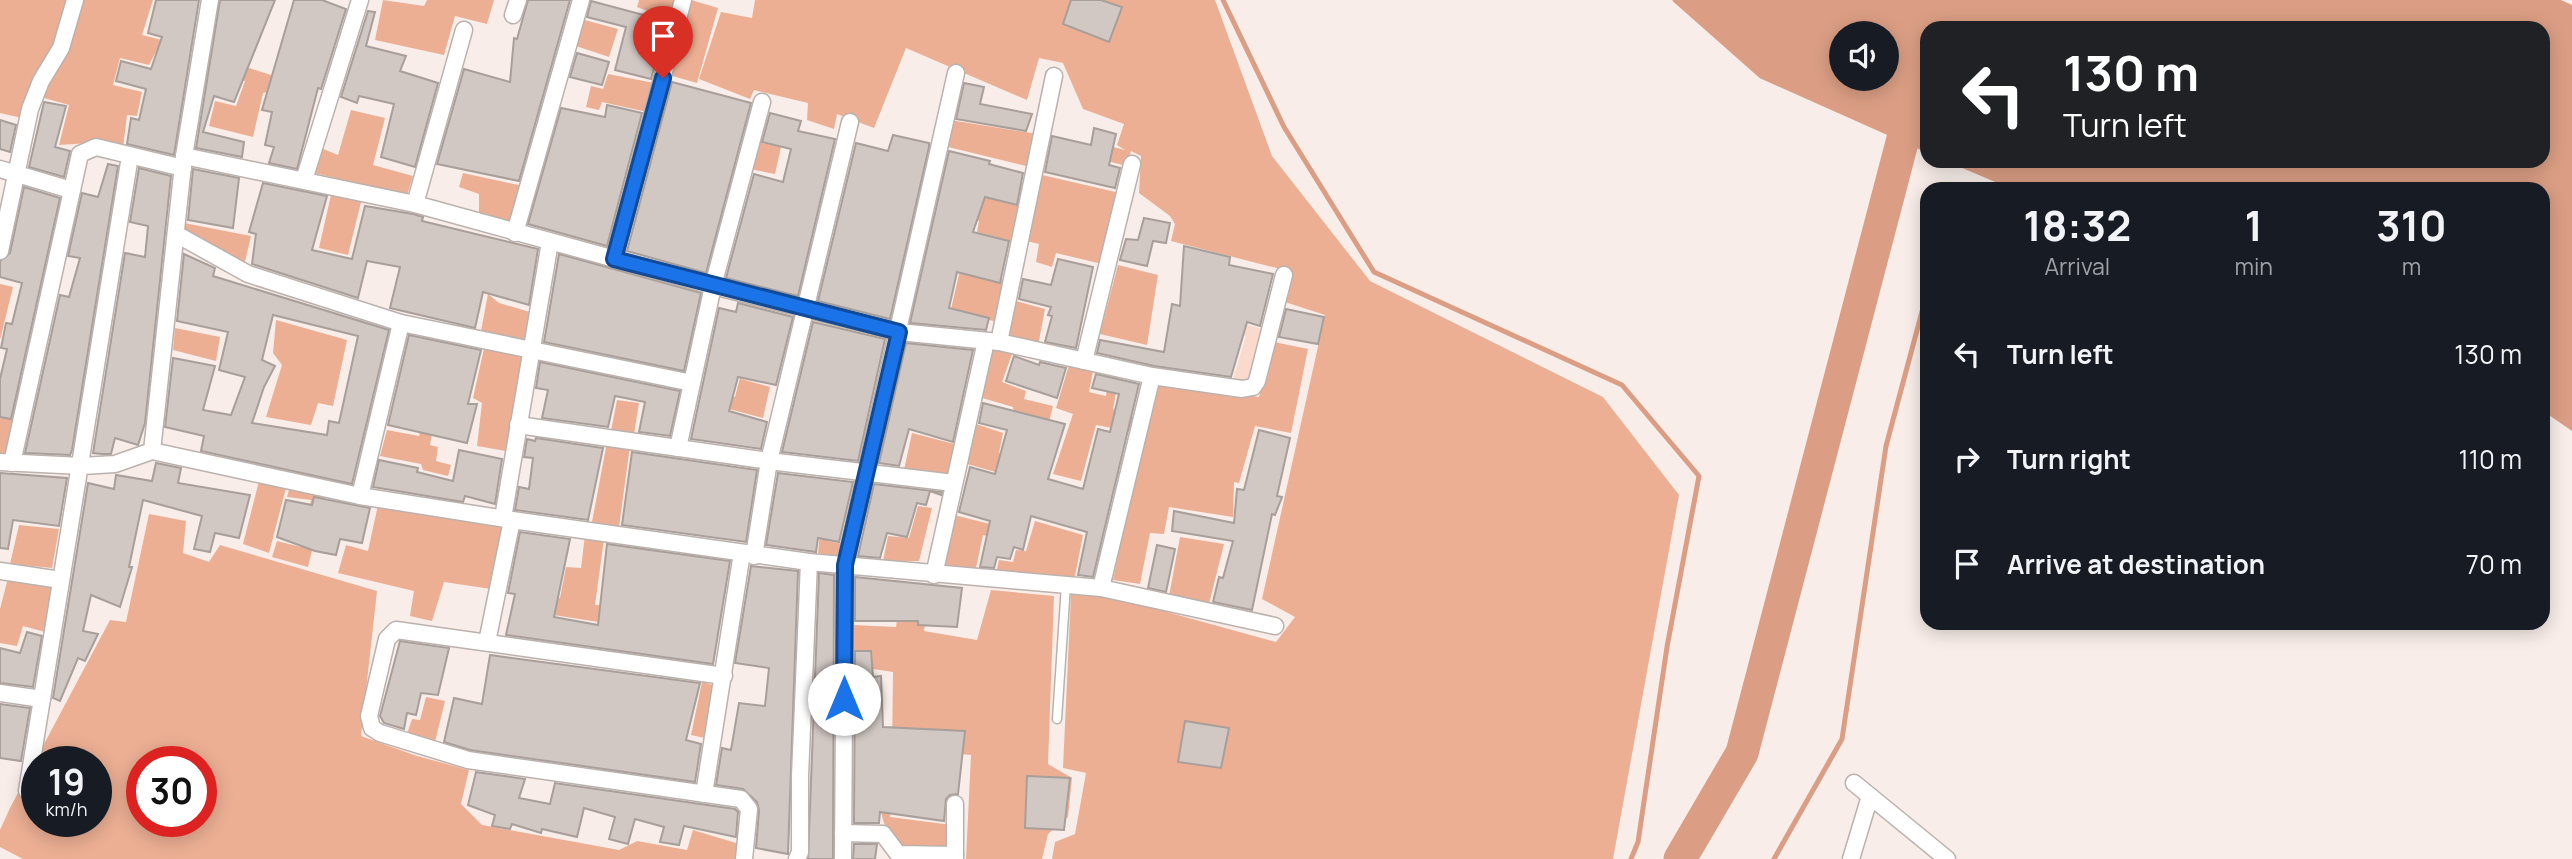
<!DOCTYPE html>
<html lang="en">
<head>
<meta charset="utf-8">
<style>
	:root { --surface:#171b24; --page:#20242c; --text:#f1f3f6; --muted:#9ea1a6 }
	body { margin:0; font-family:Manrope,sans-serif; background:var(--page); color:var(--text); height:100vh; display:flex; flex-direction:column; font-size:26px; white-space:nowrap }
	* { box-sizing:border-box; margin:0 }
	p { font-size:23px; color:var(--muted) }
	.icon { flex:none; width:38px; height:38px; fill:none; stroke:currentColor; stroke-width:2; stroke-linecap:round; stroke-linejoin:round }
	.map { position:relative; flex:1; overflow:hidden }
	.sheet { position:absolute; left:1920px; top:182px; width:630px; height:448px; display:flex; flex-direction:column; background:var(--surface); border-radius:21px; box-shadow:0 4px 18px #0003 }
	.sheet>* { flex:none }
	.hud { position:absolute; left:1920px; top:21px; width:630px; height:147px; border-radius:21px; box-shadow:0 4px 18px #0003; background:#202124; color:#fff; overflow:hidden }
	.controls { position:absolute; left:1829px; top:21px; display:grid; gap:14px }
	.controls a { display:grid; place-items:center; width:70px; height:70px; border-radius:50%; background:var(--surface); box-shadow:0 4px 18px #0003; font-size:35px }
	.speed { position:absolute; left:21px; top:746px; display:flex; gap:14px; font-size:35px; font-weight:700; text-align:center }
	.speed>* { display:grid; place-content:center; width:91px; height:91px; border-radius:50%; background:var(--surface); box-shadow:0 4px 18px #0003; line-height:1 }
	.speed small { font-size:18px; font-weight:400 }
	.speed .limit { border:10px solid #d22; background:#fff; color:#111 }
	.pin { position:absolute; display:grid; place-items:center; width:60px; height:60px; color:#fff; margin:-72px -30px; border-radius:50% 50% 50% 0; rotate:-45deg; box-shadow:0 0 7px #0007 }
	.pin .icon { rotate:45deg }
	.me { position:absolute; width:77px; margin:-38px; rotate:0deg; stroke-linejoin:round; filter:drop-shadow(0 0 5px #0008) }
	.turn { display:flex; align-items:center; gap:24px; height:147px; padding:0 28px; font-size:32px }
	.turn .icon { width:91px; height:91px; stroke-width:2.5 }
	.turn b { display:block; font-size:49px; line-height:60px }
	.eta { display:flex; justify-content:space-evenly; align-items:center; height:119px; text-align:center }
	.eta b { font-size:42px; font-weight:700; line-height:49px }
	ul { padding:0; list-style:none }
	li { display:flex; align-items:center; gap:21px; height:105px; padding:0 28px }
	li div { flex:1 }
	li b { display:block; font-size:26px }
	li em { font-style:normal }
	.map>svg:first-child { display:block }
</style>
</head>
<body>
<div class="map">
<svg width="2572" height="859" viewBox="0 0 2572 859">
	<rect width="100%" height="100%" fill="#f8ede9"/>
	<polygon fill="#fadacc" points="1234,321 1265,330 1251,381 1232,383 1246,336 1231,332"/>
	<g fill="#ecaf94" fill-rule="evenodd">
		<polygon points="0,0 70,0 61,38 22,118 0,113"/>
		<polygon points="79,0 153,0 142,35 162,40 149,65 120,58 113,85 142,92 137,116 127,115 123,148 90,143 59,145 69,105 44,98"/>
		<polygon points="383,0 424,6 427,0 494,0 487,24 455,16 444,55 375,40"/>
		<polygon points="639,0 677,0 672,20 637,7"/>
		<polygon points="691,0 718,8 697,83 669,75"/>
		<polygon points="755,0 1215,0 1272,156 1370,281 1603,397 1679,495 1613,859 1052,859 1055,842 1075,834 1086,773 1063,768 1071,595 1102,594 1276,642 1295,617 1262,599 1325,315 1285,302 1292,272 1171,241 1175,224 1170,216 1139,193 1141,156 1131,151 1127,166 1091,157 1113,147 1125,150 1117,145 1124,124 1083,109 1063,63 1039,58 1027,100 906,48 874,128 837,114 834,129 807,120 808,103 754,90 750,99 699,79 721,12 752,18"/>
		<polygon points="581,19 618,29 609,57 573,45"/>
		<polygon points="206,54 274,76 271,91 263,93 253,137 209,126 215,101 236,106 245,81 201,71"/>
		<polygon points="608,74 654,83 647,112 602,102 599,110 586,107 591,86 603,89"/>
		<polygon points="351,110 385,118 373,165 413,176 407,195 314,173 321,148 338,155"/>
		<polygon points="950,120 1037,134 1030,167 944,146"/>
		<polygon points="757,142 781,147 775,174 750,169"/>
		<polygon points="463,173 523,186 510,226 479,217 479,194 459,187"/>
		<polygon points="1038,174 1120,193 1102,264 1056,253 1052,267 1036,262 1039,244 1023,240"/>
		<polygon points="976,194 1024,208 1015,242 977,232 979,221 970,218"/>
		<polygon points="331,195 361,202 348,255 319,248"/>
		<polygon points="184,223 251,236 244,266 181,232"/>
		<polygon points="1118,265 1158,275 1147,345 1100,334"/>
		<polygon points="960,270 1009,281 1000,323 951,309"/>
		<polygon points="0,284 13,287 0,340"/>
		<polygon points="488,294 499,303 530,312 526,339 481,331"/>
		<polygon points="1012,300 1045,309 1038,346 1004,337"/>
		<polygon points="276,320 347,340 333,406 318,403 311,425 266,417 282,365 273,353"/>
		<polygon points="175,328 220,337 216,361 173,350"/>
		<polygon points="1274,342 1308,349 1291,433 1255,426 1239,483 1234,482 1233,517 1169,507 1164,534 1150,533 1140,584 1113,580 1155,382 1259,397"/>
		<polygon points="749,343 741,379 770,387 763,418 725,408 727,396 735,397"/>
		<polygon points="485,344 524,351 506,451 477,446 482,403 473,398"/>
		<polygon points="1001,347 1012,354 1002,382 1026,391 1024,399 1053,406 1048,426 1014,414 1013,407 979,397 989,348"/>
		<polygon points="1069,365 1093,371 1089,392 1106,396 1109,373 1119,377 1113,409 1138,419 1133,432 1096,425 1081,481 1053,474 1073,414 1056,408"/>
		<polygon points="6,381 25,387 9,455 0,453 0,420"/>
		<polygon points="428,398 436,409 430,445 438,447 436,461 451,465 448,476 423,470 421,464 380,456 387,430 419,436"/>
		<polygon points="617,400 639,403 634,434 611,431"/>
		<polygon points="973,423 1003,433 999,453 1048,469 1046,486 967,464"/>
		<polygon points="912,433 958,445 952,479 904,470"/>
		<polygon points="607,442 630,446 619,527 592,522"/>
		<polygon points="259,481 286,488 269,553 243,544"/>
		<polygon points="290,486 326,492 308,567 272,557 277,541 301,547 311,500 287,497"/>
		<polygon points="824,496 839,497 828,541 847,545 844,559 818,553"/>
		<polygon points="378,505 504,528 491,589 444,582 432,621 410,616 414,591 338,573 346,545 368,551"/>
		<polygon points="918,506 932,508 919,561 883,561 888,536 909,538"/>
		<path d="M149 514 186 521 183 553 209 562 220 545 377 591 361 736 417 756 469 770 461 804 482 825 619 850 637 841 687 850 693 830 736 843 741 859H23L0 847V830L10 808 110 620 126 622ZM37 761H96V821H37ZM142 761H201V821H142Z"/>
		<polygon points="954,515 1002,527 999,539 983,535 976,568 941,567"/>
		<polygon points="1035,521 1083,535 1074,581 996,574 999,560 1013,562 1016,550 1026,551"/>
		<polygon points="19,525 59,529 52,568 10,564"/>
		<polygon points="585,535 604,539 595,605 628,606 639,544 648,544 633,621 599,615 598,622 516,609 537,593 560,598 566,567 581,568"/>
		<polygon points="1180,537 1224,544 1209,604 1169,596"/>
		<polygon points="8,578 56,584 49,633 23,626 17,646 0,643 0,609"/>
		<polygon points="902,585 929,592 924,631 977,640 991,590 1054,596 1048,764 1072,778 1068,817 1048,834 1042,859 966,859 971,755 892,748 893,672 854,666 853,625 896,627"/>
		<polygon points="702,682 719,687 709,739 691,735"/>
		<polygon points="426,697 445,701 435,742 407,734 412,719 420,720"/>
		<path d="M894 760 890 817 952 825 951 852 900 850C876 820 874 793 894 760Z"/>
	</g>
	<path fill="#db9e84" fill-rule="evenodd" d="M1675 0H2561L2572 5V431L2543 411V189H2018L1952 161H2543V28H1927V150L1761 76ZM1841 33H1886V79H1841Z"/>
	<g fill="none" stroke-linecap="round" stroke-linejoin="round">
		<g stroke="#db9e84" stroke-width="5">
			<polyline points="1223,0 1284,127 1374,272 1622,385 1699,476 1667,647 1638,842 1631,859"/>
			<polyline points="1675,0 1761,76 1927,150"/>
			<polyline points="1952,161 2018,189"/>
			<polyline points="1774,859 1842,739 1886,446 1927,293"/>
		</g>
		<polyline stroke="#db9e84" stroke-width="33" points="1680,859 1742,753 1927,47"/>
	</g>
	<g fill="#d1c7c3" stroke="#a89e9a" stroke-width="2" fill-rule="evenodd">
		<polygon points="156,0 199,0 174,155 127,144 131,118 139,120 146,89 116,81 121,61 151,69 162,37 148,33"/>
		<polygon points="220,0 275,0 234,102 214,96 203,132 244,142 242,157 196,148"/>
		<polygon points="294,0 322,0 346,9 321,89 318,88 297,169 269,163 274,147 265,145 272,112 262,110"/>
		<polygon points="528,0 570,0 519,181 437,164 464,69 510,82 514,38 517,39"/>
		<polygon points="1071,0 1101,0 1122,7 1109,42 1063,24"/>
		<polygon points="591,1 666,21 651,79 615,70 626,27 587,17"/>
		<polygon points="368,11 375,12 366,46 406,56 400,71 438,83 415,167 381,157 394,104 359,96 357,103 341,97"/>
		<polygon points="577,53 609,62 602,85 570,77"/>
		<polygon points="672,82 751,103 706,273 627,251"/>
		<polygon points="964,83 984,87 980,104 1032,114 1026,131 956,119"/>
		<polygon points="44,102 66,106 55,147 70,151 64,177 29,167"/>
		<polygon points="607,105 642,113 607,246 528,224 561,108 605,117"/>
		<polygon points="770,113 801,121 798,131 835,139 798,296 726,278 754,174 783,182 791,149 762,142"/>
		<polygon points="0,120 16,125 10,152 0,149"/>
		<polygon points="1094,128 1116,134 1109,165 1120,168 1115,188 1045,172 1052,136 1091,145"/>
		<polygon points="893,135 929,143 929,147 890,319 818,301 856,143 888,151"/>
		<polygon points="949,151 990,161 989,164 1023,173 1017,205 985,197 973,232 1009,241 1000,283 957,272 949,308 989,318 986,330 910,323"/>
		<polygon points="108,164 118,166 72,450 70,455 25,453 60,295 69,297 80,258 68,256 82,193 98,197"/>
		<polygon points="139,168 171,176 145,423 138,445 115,438 111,454 102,454 93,453 125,253 145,257 148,226 130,222"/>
		<polygon points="193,169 239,178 233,228 188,220"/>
		<polygon points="263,183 327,196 312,250 352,259 365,206 413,214 423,217 422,221 538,249 529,305 483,292 475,328 390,308 400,267 367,261 358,298 252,264 256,234 249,232"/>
		<polygon points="24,187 60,198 11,419 0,417 0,379 7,349 1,348 6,323 12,324 22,283 0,277 0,261 10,253"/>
		<polygon points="1144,218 1170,223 1166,243 1153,241 1147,266 1120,260 1126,239 1138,240"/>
		<polygon points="1184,246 1230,257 1229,265 1273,274 1260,326 1247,322 1231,377 1154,366 1097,353 1100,340 1164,352 1172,304 1180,306"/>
		<path d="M184 254 215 268 213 276 389 330 352 484 201 451 204 436 165 427 173 358 215 366 203 410 231 415 245 377 219 370 228 332 177 321ZM273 315 358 336 339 423 329 421 327 435 252 423 264 387 275 366 262 360Z"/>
		<polygon points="559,254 701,293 684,371 544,342"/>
		<polygon points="1058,259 1093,267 1076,348 1045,342 1052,316 1048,315 1051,307 1019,299 1023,279 1051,285"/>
		<polygon points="738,303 793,317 776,385 738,377 729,411 767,422 761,449 691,439 719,308 736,312"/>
		<polygon points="1286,309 1324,317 1318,344 1279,337"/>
		<polygon points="813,322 885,339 858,461 782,452"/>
		<polygon points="409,335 481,350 468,404 477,404 467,443 388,425"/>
		<polygon points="906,343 973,350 953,442 909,429 899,466 879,463"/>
		<polygon points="1014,356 1039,365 1040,362 1066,368 1057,398 1006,381"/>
		<polygon points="540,362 680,391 670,436 639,432 645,402 615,396 608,427 542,418 548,390 536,388"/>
		<polygon points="1096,374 1139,384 1093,577 1078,575 1087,532 1031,516 1023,550 1014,547 1010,559 997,557 994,568 980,567 990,521 959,512 970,467 995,474 1007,430 979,423 983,403 1065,424 1048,479 1083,489 1098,429 1110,432 1119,394 1092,388"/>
		<polygon points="1259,430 1290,438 1277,496 1282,497 1275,515 1272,514 1252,610 1213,602 1219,577 1223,578 1233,541 1172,531 1174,511 1234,523 1237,489 1244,490"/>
		<polygon points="536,438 603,448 588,520 515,510 519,487 529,489 533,458 524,457 527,439 535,441"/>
		<polygon points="459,450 502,459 495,504 465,496 463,502 373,487 379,460 418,468 417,472 453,481"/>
		<polygon points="632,452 757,470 746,542 622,525"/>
		<polygon points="156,463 181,468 178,483 250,495 239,538 215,533 210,552 194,549 202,516 143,500 129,567 132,567 120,607 91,595 83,631 98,634 85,661 78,658 60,701 53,698 88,483 114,489 116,475 152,481"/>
		<polygon points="0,473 67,478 59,526 13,520 8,549 0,548"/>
		<polygon points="778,473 853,482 839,542 818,538 816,552 766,545"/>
		<polygon points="874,484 942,492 941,495 930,491 926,505 917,503 907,537 887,533 880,558 858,556"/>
		<polygon points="314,497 370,508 362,543 340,539 336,555 315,551 277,537 286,500 312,505"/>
		<polygon points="520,532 570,539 554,617 598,625 607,544 730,561 713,664 506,635 515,594 508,593"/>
		<polygon points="1157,545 1175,549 1166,592 1148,588"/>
		<polygon points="751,566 798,571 788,854 756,848 759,810 757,802 743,789 716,785 722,748 731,750 739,703 765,706 769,668 735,663"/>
		<polygon points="819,573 834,575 833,859 808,859"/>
		<polygon points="855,577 962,588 957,627 918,625 918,621 855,621"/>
		<polygon points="27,632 42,636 33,687 0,683 0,648 20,653"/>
		<polygon points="400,641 449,648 438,695 421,693 416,715 407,713 404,729 384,723 380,716"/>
		<polygon points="855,651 871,651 873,677 881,676 883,727 965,731 958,794 950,795 946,799 944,821 880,812 879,823 854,823"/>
		<polygon points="490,655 700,683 686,740 701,744 695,782 470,750 444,742 454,698 482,704"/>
		<polygon points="0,704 30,708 21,761 0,758"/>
		<polygon points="1185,721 1229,728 1221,768 1178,762"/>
		<polygon points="476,772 525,779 519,798 550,804 555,783 735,809 738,812 736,837 684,826 679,845 660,842 664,827 635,819 628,844 609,839 615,817 584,808 577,837 542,829 541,833 512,824 510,829 492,826 495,815 468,805"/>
		<polygon points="1027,776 1070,778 1064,830 1025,828"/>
		<polygon points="854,844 877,844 875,859 853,859"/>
	</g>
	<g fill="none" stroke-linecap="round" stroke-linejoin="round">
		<defs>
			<polyline id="service" points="1057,719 1066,585"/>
			<g id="minor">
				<polyline points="513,15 518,0"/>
				<polyline points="184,156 415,204 713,286 899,332 999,342 1152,376 1242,389 1253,387 1257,381 1284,275"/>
				<polyline points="0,169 71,190"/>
				<polyline points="304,180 360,0"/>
				<polyline points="415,204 464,30"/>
				<polyline points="515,233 581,0"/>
				<polyline points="176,234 248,274 401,323 692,383"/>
				<polyline points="0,251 30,109 41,81 61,48 75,0"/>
				<polyline points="614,259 683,0"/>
				<polyline points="999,342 1054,76"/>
				<polyline points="1084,361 1132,164"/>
				<polyline points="518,425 769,461 954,483"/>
				<polyline points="678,448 713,286 762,102"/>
				<polyline points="152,451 184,156 210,0"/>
				<polyline points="0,462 82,466 115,464 152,451 360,496 512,520 809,562 1101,588 1275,626"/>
				<polyline points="12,463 80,154 96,147 183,168"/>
				<polyline points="360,496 401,323"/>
				<polyline points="503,518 550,242"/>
				<polyline points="754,556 769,461 850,122"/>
				<polyline points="0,571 61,580"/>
				<polyline points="934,575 986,341"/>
				<polyline points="1101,588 1152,376"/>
				<polyline points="487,642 512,520"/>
				<polyline points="724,676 396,630 387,639 369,716 372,728 380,733 468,760 741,799 749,809 744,859"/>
				<polyline points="0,693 42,699"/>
				<polyline points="1854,783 1947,859"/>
				<polyline points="27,791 130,156"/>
				<polyline points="704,794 742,553"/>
				<polyline points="843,833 883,834 898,854 955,855"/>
				<polyline points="797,859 800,852 800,776 809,562"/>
				<polyline points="843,859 845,565 956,73"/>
				<polyline points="955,859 955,804"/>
				<polyline points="1851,859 1870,796"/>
			</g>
		</defs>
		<use href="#service" stroke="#bbb1ad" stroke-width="11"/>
		<use href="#minor" stroke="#bbb1ad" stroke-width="19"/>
		<use href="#service" stroke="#fff" stroke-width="8"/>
		<use href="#minor" stroke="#fff" stroke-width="16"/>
	</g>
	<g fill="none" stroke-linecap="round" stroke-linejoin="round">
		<defs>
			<polyline id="route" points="663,78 614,259 899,332 845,565 844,699"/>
		</defs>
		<use href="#route" stroke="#114b97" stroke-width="18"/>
		<use href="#route" stroke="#1a73e8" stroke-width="12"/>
	</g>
</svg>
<div class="controls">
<a><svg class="icon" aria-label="sound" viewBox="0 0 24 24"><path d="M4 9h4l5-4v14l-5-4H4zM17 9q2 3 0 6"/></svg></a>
</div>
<div class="speed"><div>19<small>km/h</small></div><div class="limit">30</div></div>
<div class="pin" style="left:663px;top:78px;background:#d93025"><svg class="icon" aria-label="arrive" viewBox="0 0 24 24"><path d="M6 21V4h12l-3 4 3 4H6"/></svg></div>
<svg class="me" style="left:844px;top:699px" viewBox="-20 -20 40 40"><circle r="19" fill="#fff"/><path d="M0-13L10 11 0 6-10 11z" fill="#1a73e8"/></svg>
<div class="hud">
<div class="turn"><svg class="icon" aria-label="left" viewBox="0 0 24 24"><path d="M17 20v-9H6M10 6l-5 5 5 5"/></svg><div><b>130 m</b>Turn left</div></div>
</div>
<section class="sheet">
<div class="eta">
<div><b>18:32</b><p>Arrival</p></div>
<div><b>1</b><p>min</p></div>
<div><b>310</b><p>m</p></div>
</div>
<ul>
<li><svg class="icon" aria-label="left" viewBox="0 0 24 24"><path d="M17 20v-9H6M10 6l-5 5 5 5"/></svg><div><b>Turn left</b></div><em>130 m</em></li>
<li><svg class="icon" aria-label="right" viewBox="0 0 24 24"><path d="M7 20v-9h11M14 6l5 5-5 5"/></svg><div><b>Turn right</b></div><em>110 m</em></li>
<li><svg class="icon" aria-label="arrive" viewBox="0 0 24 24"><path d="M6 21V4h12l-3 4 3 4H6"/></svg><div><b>Arrive at destination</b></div><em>70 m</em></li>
</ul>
</section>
</div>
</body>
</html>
